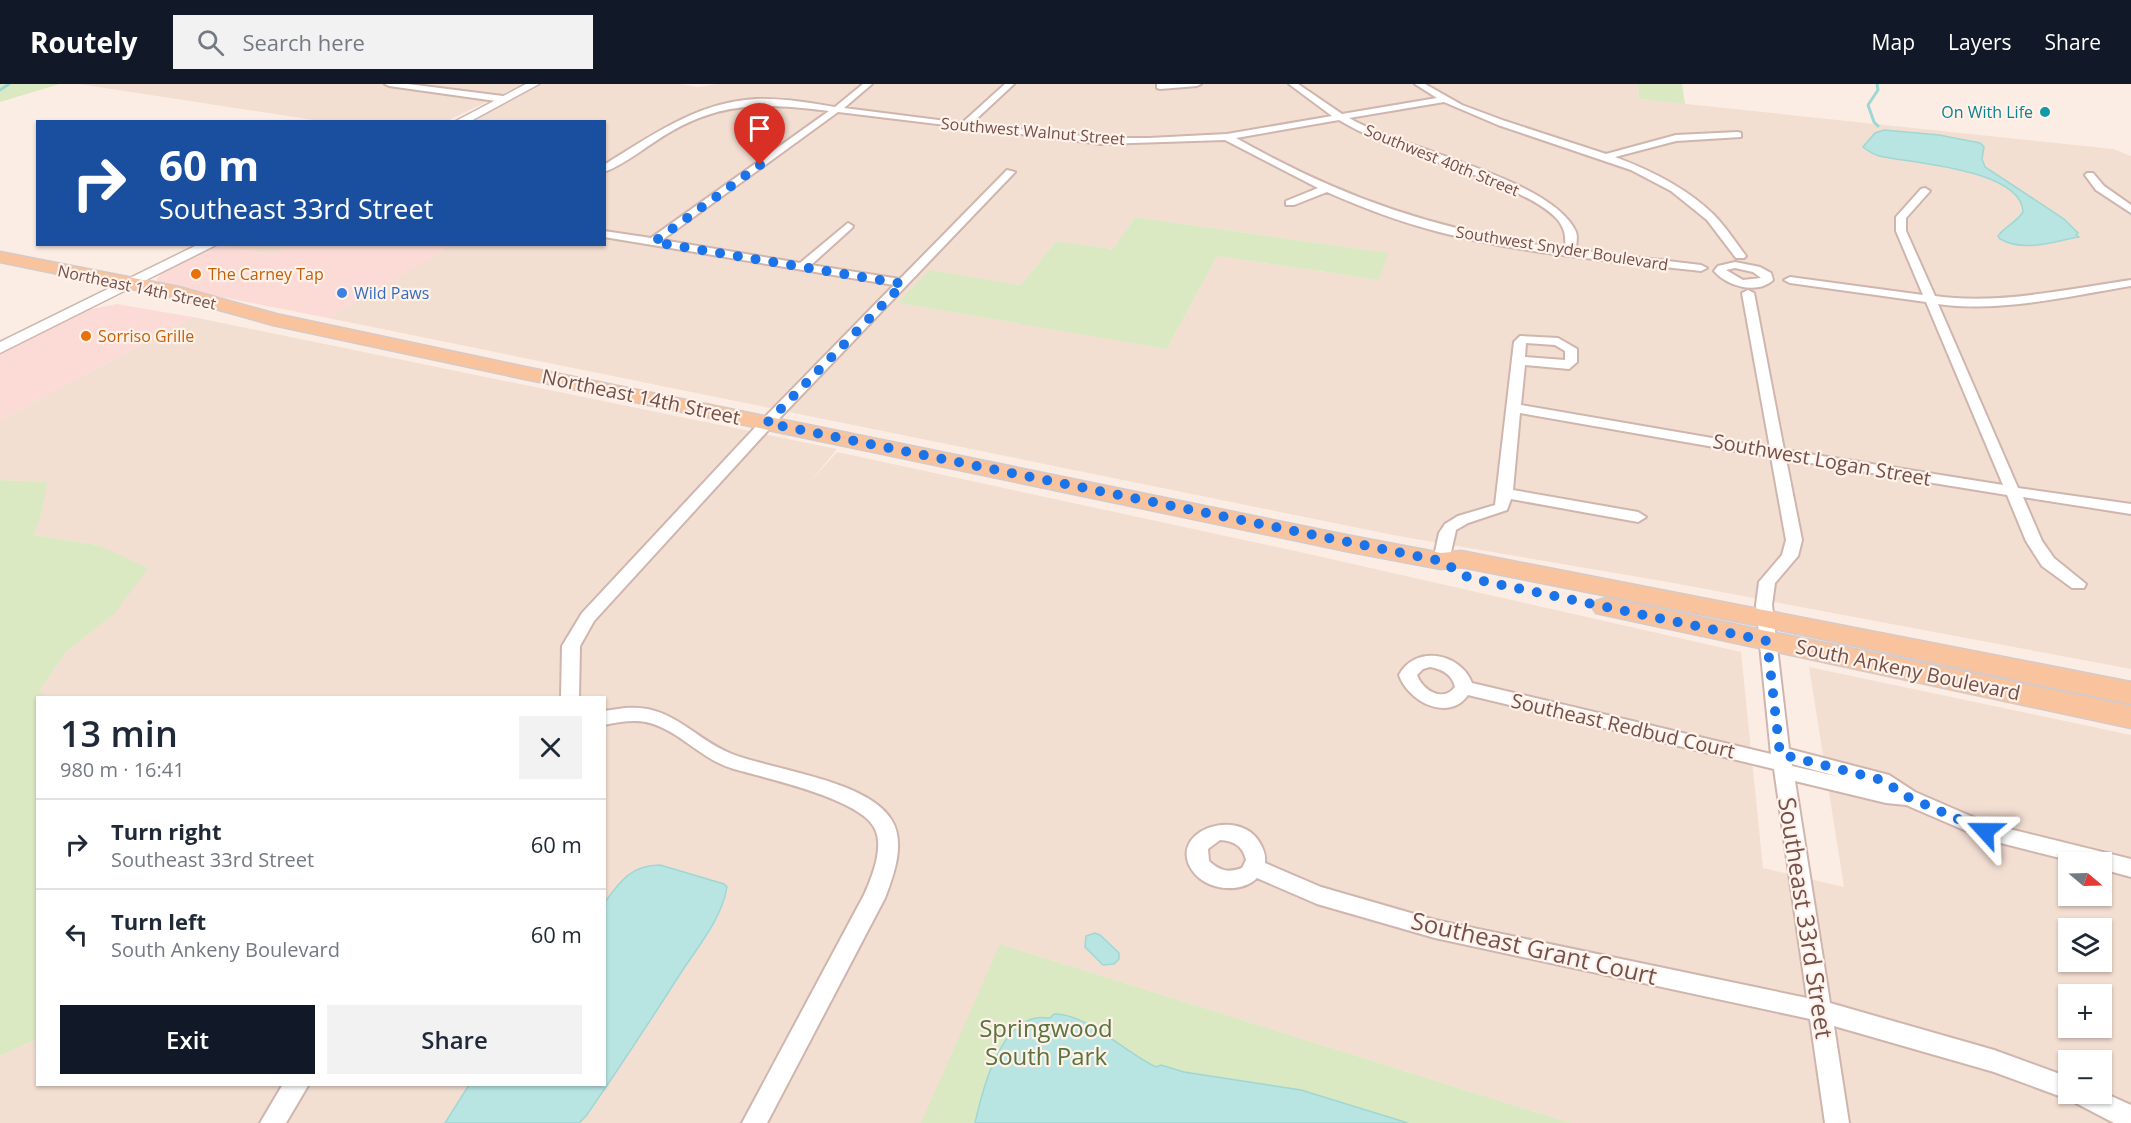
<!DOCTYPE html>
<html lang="en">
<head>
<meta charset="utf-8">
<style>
	:root { --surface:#fff; --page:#f2f2f3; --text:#1f2937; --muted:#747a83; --line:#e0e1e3; --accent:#111827 }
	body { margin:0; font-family:"Open Sans",sans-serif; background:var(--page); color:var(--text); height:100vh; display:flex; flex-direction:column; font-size:22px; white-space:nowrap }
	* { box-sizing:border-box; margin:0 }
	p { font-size:20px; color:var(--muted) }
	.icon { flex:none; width:33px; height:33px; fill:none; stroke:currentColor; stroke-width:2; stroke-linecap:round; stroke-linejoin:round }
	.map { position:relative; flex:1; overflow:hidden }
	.side { position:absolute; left:36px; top:612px; width:570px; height:390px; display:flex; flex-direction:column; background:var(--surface); border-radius:0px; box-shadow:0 2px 4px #0004 }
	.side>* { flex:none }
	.hud { position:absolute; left:36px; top:36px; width:570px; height:126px; border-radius:0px; box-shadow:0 2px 4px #0004; background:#1a4fa0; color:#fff; overflow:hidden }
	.needle { width:39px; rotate:109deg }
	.fabs { position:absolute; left:2058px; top:768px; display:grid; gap:12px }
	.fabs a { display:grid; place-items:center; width:54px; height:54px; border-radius:0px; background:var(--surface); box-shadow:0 2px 4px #0004; font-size:30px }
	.pin { position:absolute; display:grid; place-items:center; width:51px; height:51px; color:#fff; margin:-62px -26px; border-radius:50% 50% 50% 0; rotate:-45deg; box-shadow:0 0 6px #0007 }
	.pin .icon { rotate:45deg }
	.me { position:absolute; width:66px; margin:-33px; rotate:294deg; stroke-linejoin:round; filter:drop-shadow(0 0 4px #0008) }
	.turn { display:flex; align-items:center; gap:21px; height:126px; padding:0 24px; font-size:27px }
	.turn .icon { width:78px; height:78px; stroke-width:2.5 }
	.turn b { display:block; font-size:42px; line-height:51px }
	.round { display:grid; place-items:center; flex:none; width:63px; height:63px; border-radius:0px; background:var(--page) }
	.head { display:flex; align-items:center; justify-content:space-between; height:102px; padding:0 24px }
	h1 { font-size:36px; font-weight:600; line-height:45px }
	.button { display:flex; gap:12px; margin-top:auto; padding:12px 24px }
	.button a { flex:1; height:69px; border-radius:0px; background:var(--accent); color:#fff; font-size:24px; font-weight:600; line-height:69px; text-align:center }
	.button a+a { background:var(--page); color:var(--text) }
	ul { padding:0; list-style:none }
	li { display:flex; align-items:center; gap:18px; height:90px; padding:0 24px; border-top:2px solid var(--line) }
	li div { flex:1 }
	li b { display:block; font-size:22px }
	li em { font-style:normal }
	header { display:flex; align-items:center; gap:36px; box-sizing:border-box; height:84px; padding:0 30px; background:var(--accent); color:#fff }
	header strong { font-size:28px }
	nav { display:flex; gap:33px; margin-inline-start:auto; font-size:21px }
	.search { width:420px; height:54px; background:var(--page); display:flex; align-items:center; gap:15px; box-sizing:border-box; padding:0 21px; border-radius:0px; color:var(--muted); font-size:22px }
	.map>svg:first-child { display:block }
</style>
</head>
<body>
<header>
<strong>Routely</strong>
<div class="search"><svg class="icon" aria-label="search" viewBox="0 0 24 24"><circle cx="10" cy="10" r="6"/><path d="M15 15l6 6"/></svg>Search here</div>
<nav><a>Map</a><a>Layers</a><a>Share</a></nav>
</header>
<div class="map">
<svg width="2131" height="1039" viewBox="0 0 2131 1039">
	<rect width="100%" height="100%" fill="#fcede4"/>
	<g fill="#f3ded2" fill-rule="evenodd">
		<polygon points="79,0 524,0 445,38 320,37"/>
		<path d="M538 0H679L698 3 717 0H1638L1639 15 2113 65 2131 72V585L1668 498 1398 452 328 234 448 163 430 161 604 160V38L463 37ZM1135 133 1387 169V170L1379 196 1217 172 1167 265 899 219 929 187 1021 201 1056 157 1113 165Z"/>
		<polygon points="216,161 292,161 272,171"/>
		<path d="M193 233 837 365 810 398 837 368 1309 470 1741 568 1763 784 1844 803 1809 583 2131 651V1039H1571L1003 861 926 1039H0V972L37 955 38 1000H604V614H47L39 607 66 568 114 530 98 461 34 451 42 428 46 398 0 396V336ZM2068 778H2102V812H2068ZM2068 844H2102V878H2068ZM2068 910H2102V944H2068ZM2068 976H2102V1010H2068Z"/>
	</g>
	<g fill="#fcdbd7">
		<polygon points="292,160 430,160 449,163 328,234 165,202 157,198 157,194 163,188 216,161 272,171"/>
		<polygon points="117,220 193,233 0,336 0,268 86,226"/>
	</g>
	<g fill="#dae9c2">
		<polygon points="0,0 60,0 0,18"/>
		<polygon points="1638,0 1682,0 1685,20 1639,15"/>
		<polygon points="1135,133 1388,169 1379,196 1217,172 1167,265 898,219 929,186 1021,201 1056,157 1113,165"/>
		<polygon points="0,396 47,398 42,428 34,451 98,461 148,484 114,530 66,568 39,607 47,613 38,614 37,955 0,972"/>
		<polygon points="1000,860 1571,1039 921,1039"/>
	</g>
	<g fill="#b8e5e2" stroke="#9fd7d4" stroke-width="1.5">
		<path d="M1884 46 1939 51 1980 59 1984 63 1982 75 1985 83 2064 135 2078 149 2076 151 2079 153C2054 157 2026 169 2000 155L1998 152C2005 142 2016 139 2023 128 2022 86 1914 79 1884 73 1876 72 1869 68 1863 63L1875 49Z"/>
		<path d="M660 781 724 800 727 803C722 833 701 859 684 884 652 934 620 983 586 1032L579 1039H445L469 1001 604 1000 605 818C620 797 632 781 660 781Z"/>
		<polygon points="1095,849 1100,851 1119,869 1119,875 1114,880 1103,881 1085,863 1086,852"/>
		<path d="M1054 930C1086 929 1127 970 1156 983L1161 981 1184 988 1301 1006 1408 1039H975C982 1008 998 941 1036 934 1040 933 1046 934 1050 934Z"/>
	</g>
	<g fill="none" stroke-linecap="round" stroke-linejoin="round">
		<g stroke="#9fd7d4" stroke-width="3">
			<polyline points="1877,0 1878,6 1868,21 1874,38 1878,42"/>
			<polyline points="0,6 9,0"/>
		</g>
		<defs>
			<g id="minor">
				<polygon points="385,0 408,0 503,12 507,15 503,18 389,2"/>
				<path d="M863 0H872L844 24 962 39 1005 0H1014L971 40 1102 54H1149L1227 50 1332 32 1289 0H1298L1342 30 1437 14 1415 0H1425L1462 21 1505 37 1606 70 1676 51 1738 48 1741 49V53L1676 57 1615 73C1650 86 1687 104 1714 131 1726 143 1736 159 1746 172L1744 174H1736L1707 136 1671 107 1631 86 1498 41 1444 18 1349 34C1401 65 1552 94 1576 148 1578 153 1576 160 1576 166L1701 181 1707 184 1701 187C1613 177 1525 170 1439 148 1400 138 1363 124 1327 108L1294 121H1286V117L1318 104 1225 56 1102 60 838 28 662 156 800 179 848 139 853 142 852 144 811 181 900 195 1007 86 1015 88 772 342 594 537 580 562 579 614H561L562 562 582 529 762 336 894 201 604 153V147L651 154 829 27C770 20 726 16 672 47 650 59 628 79 604 88V81C652 51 698 18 756 15 782 14 809 19 835 23ZM1339 36C1388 65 1445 78 1497 100 1517 109 1542 119 1557 135 1565 144 1566 153 1565 165 1439 147 1346 116 1236 54Z"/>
				<polygon points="1157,0 1201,0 1197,2 1160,5 1157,4"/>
				<polygon points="2087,89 2093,89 2104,102 2131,121 2131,129 2096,106 2085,91"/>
				<path d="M1925 104 1930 107 1906 134V147L1935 212C1999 221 2067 205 2131 196V202C2069 212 2001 229 1938 220L2018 404 2131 420V430L2023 413 2042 457 2054 474 2086 500 2084 504H2072L2042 482 2026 457 2007 411 1786 375 1802 456 1798 472 1775 499 1772 521 1789 665 1889 691 1915 708 1989 740 2131 775V793L2102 785V778H2076L1985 755 1906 721 1886 719 1795 697 1830 919 1994 966 2068 993V1010L2102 1008 2131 1021V1039H2114L2070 1016 1994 988 1834 942 1849 1039H1825L1810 935 1435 854 1317 820 1257 794C1242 809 1210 807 1195 790 1161 749 1240 719 1261 761 1264 767 1266 772 1265 779L1321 803 1435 836 1807 914 1774 685 1468 611C1448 639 1408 617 1399 591 1415 560 1461 569 1472 599L1771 670 1756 521 1759 498 1782 471 1786 456 1771 373 1520 329 1513 406 1638 428 1646 433 1638 438 1511 415 1507 426 1468 439 1456 446 1449 477 1441 482 1433 477 1439 449 1445 440 1458 432 1495 421 1514 258 1520 252 1558 254 1577 265V278L1569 285 1525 281 1521 321 1770 364 1742 209 1748 206 1754 209 1784 366 2003 401 1926 218 1790 199 1784 196 1790 193 1923 211 1896 147V133L1921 105ZM1526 259 1555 261 1565 267V276L1525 273ZM1430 583C1442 585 1452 590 1455 603 1443 619 1422 606 1417 591L1423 585ZM1792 680 1840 693 1792 682ZM1220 756C1234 757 1243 762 1246 776L1242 784C1228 789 1220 787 1209 777L1208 765Z"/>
				<path d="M1735 178 1760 183 1771 189 1773 196C1757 211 1727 202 1714 187L1718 182ZM1735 184 1753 188 1761 194 1743 196 1726 186Z"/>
				<path d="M625 624C673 620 692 654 732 670 773 686 866 696 891 735 906 758 894 790 885 814L767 1039H742L864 811C872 793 884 764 875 745 862 715 765 694 734 685 702 676 681 648 650 639 635 635 619 638 604 641V627Z"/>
				<polygon points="283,1000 309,1000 286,1039 260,1039"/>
			</g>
			<g id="tertiary">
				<polygon points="526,0 539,0 469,38 454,38"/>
				<polygon points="199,160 218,160 0,269 0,258"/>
			</g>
			<g id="primary">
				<polygon points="0,168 179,203 276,230 525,283 1346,451 1441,469 1461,467 2131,598 2131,620 1765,543 1461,483 1441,485 1346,467 525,295 273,241 176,214 0,178"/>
				<polygon points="1606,514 2131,622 2131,644 1596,529 1592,523 1596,517"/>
			</g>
		</defs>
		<use href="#minor" stroke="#cfb5ad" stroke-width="4"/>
		<use href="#tertiary" stroke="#cfb5ad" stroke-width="3"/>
		<use href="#primary" stroke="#d5cac9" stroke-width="3"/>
		<use href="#minor" fill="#fff" fill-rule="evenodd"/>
		<use href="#tertiary" fill="#fff" fill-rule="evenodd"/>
		<use href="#primary" fill="#f9c49d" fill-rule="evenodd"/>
	</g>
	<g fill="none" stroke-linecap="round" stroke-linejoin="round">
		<polyline stroke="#1a73e8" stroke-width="10" stroke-dasharray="0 18" points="760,81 654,158 903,200 767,339 1441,477 1469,494 1767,557 1780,670 1882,696 1908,713 1985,747"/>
	</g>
	<circle fill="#0f9aa8" stroke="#fff2ea" stroke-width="2" cx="2045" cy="28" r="6"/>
	<g fill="#e8710a" stroke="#fff2ea" stroke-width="2">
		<circle cx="196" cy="190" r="6"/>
		<circle cx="86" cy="252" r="6"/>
	</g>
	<circle fill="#3f7fe0" stroke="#fff2ea" stroke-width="2" cx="342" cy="209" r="6"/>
	<g text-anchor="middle" stroke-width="4.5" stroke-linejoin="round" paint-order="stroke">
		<g font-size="16" fill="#0d838f" stroke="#fff2ea" text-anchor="end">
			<text x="2033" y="34">On With Life</text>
		</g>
		<g font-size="16" fill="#74504a" stroke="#fff2ea">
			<text transform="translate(1033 47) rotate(5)" y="6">Southwest Walnut Street</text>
			<text transform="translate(1442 76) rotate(22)" y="6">Southwest 40th Street</text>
			<text transform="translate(1562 164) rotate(9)" y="6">Southwest Snyder Boulevard</text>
			<text transform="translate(137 203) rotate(12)" y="6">Northeast 14th Street</text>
		</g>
		<g font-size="16" fill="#c56008" stroke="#fff2ea" text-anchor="start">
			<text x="208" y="196">The Carney Tap</text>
			<text x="98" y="258">Sorriso Grille</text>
		</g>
		<g font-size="16" fill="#366cbe" stroke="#fff2ea" text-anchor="start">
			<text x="354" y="215">Wild Paws</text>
		</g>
		<g font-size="20" fill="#74504a" stroke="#fff2ea">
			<text transform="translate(641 313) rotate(12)" y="7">Northeast 14th Street</text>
			<text transform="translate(1822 376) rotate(10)" y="7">Southwest Logan Street</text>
			<text transform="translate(1908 586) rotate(12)" y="7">South Ankeny Boulevard</text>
			<text transform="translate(1623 642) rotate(13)" y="7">Southeast Redbud Court</text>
		</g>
		<g font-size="24" fill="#74504a" stroke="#fff2ea">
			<text transform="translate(1805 834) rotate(81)" y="8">Southeast 33rd Street</text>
			<text transform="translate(1534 865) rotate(13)" y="8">Southeast Grant Court</text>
		</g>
		<g font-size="24" fill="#59743f" stroke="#fff2ea">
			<text x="1046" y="953">Springwood<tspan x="1046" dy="28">South Park</tspan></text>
		</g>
	</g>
</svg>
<div class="fabs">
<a><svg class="needle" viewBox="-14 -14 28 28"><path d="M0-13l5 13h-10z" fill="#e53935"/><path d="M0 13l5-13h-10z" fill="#747a83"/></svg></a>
<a><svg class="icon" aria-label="layers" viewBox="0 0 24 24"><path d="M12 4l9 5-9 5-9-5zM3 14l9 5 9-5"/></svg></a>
<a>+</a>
<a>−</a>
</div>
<div class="pin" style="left:760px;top:81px;background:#d93025"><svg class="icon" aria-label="arrive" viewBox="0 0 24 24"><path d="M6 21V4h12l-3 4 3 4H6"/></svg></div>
<svg class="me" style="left:1985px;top:747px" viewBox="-20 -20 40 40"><path d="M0-17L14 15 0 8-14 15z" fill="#1a73e8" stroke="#fff" stroke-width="4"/></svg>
<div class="hud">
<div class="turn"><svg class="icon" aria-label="right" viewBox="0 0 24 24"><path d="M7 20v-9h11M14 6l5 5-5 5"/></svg><div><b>60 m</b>Southeast 33rd Street</div></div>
</div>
<section class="side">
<div class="head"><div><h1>13 min</h1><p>980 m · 16:41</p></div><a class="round"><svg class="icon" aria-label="close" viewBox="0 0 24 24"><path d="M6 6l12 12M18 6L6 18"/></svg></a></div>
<ul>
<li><svg class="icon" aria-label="right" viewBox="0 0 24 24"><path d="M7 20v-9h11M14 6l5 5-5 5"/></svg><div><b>Turn right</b><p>Southeast 33rd Street</p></div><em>60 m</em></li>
<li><svg class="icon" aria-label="left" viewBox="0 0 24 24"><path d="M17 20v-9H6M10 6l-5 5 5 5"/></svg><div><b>Turn left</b><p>South Ankeny Boulevard</p></div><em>60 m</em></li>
</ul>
<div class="button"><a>Exit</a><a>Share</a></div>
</section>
</div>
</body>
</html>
